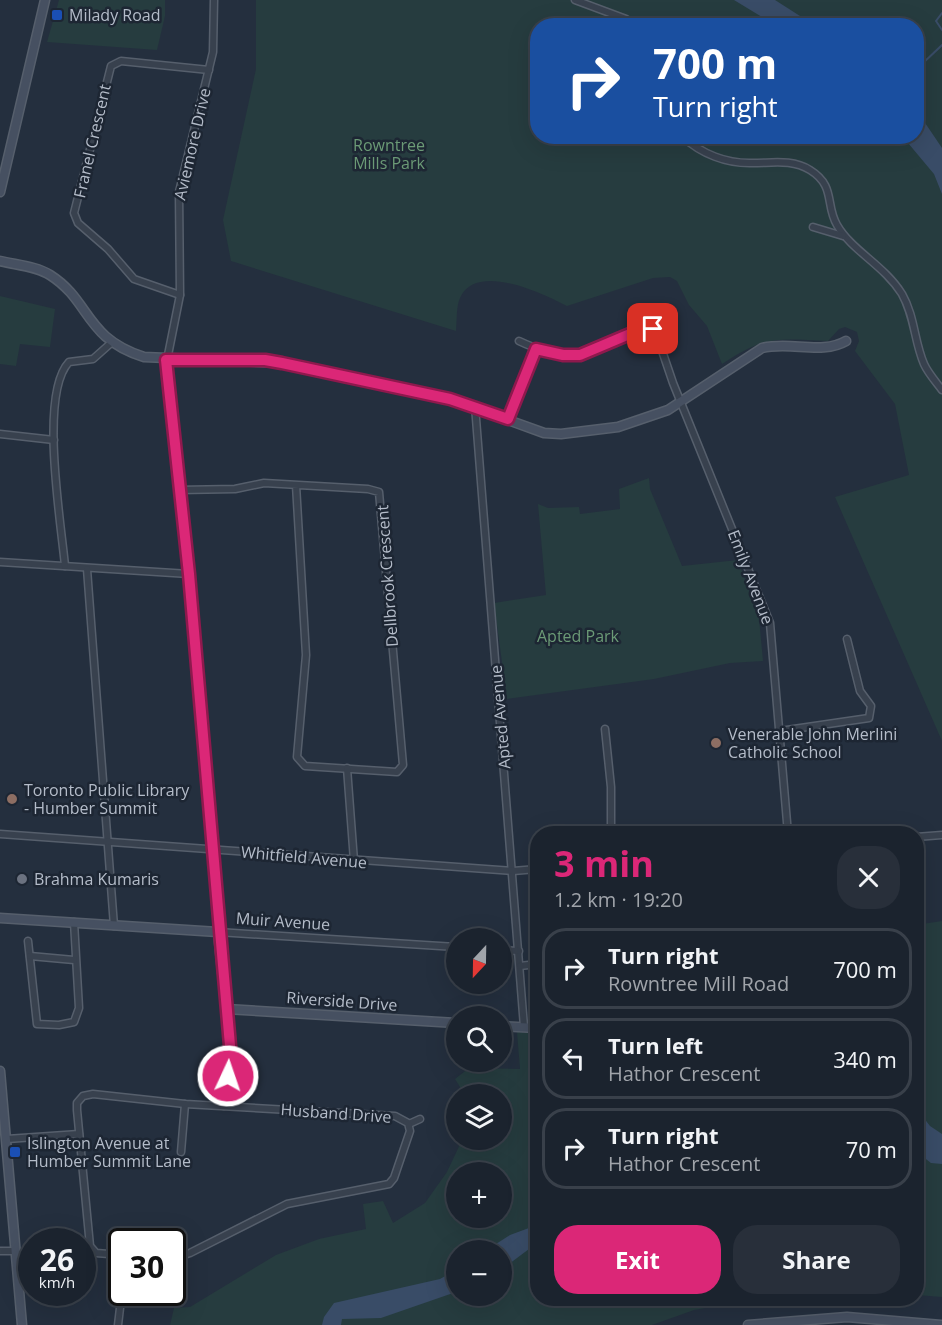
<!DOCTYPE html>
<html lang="en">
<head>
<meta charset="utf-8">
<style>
	:root { --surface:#1b232e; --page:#282f3a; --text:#f1f3f6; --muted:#a0a4aa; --line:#39404a; --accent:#db2777 }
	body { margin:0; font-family:"Open Sans",sans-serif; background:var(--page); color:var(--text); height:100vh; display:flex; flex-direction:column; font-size:22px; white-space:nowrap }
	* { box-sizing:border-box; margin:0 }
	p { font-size:20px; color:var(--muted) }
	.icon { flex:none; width:33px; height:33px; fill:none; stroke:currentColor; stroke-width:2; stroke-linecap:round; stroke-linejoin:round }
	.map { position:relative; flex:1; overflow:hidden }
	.sheet { position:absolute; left:530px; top:826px; width:394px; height:480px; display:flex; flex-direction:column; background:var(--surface); border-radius:24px; box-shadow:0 6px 24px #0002,0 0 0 2px var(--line) }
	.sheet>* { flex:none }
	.hud { position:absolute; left:530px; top:18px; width:394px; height:126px; border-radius:24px; box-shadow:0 6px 24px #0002,0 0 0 2px var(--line); background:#1a4fa0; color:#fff; overflow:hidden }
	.needle { width:39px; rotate:202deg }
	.fabs { position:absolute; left:446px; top:928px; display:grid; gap:12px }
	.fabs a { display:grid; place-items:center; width:66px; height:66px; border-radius:50%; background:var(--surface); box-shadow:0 6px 24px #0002,0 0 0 2px var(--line); font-size:30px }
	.speed { position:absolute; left:18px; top:1228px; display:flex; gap:12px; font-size:30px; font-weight:700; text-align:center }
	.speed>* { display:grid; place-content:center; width:78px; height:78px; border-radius:50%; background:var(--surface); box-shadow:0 6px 24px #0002,0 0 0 2px var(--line); line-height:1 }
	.speed small { font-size:15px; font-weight:400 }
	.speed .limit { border:3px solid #111; border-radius:9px; background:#fff; color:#111 }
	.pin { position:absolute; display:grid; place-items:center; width:51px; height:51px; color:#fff; margin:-26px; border-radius:12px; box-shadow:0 3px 9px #0006 }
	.me { position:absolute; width:66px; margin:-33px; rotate:3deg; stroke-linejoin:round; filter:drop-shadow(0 0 4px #0008) }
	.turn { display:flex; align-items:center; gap:21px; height:126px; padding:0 24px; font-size:27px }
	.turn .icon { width:78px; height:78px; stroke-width:2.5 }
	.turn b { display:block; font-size:42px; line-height:51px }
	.round { display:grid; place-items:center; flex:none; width:63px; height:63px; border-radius:24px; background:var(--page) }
	.head { display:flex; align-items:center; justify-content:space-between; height:102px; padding:0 24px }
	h1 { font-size:36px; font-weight:700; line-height:45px; color:var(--accent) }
	.primary-button { display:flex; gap:12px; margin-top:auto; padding:12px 24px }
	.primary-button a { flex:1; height:69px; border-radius:24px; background:var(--accent); color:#fff; font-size:24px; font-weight:700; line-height:69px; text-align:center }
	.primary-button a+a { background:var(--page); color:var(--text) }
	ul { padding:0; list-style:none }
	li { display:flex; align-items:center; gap:18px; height:81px; margin:0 12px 9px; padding:0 12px; border:3px solid var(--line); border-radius:24px }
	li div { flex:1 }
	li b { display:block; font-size:22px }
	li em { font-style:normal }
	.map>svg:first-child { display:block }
</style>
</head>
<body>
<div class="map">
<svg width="942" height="1325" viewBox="0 0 942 1325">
	<rect width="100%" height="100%" fill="#242f3e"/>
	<g fill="#263c3f" fill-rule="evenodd">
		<polygon points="59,0 165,0 165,16 157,50 47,42"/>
		<path d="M256 0H942V741L835 497 909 475 895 404 855 351 859 341 857 332 845 327 839 329 828 341C778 339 765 335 722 364L707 326 689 305 677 281 670 277 653 278 567 306C544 294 476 261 460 298 456 307 457 321 456 331L231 261 223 220 256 69ZM537 26H916V136H537Z"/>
		<polygon points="0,296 55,309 50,347 20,344 16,366 0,364"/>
		<polygon points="649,478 650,489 682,566 738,560 759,618 763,661 730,663 654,679 507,699 494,603 546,595 538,504 548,508 579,507 580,514 620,509 619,489"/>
		<polygon points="942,921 942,1297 917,1295 916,925"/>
		<path d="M517 1032 537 1033V1299H755L694 1310 652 1325H170L174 1308 190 1307 276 1255 319 1239 366 1229 363 1204 383 1201 393 1223 425 1203 447 1172 462 1140H501V1095H465L455 1079 469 1068 520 1069ZM456 1173H501V1218H456ZM456 1251H501V1296H456Z"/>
	</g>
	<g fill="#394c67">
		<polygon points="734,0 775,0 800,16 813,21 816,25 775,25"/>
		<polygon points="917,111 942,148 942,194 934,174 903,137 916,136"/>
		<polygon points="916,1108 930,1126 942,1134 942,1164 931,1163 917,1152"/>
		<polygon points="537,1225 537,1243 501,1270 501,1251 485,1251 510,1235"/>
		<polygon points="456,1270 456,1292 381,1318 342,1319 341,1325 322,1325 324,1317 334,1303 440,1279"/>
	</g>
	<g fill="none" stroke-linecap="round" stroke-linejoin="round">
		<g stroke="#394c67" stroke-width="2">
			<polyline points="942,13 936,21 942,30"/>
			<polyline points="916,65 922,64 942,45"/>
		</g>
		<defs>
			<g id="street">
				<polyline points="214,0 213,52 179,192 180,295 167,360 189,574 218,932 456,947"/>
				<polyline points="575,0 626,19 633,26"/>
				<path d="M682 136C701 154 727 164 753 163 773 163 792 159 810 170 836 186 825 205 837 225 852 251 884 265 902 294 915 317 914 341 924 364 928 373 936 382 942 390"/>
				<polyline points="813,227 843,236"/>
				<polyline points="180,295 134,279 108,249 78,223 74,213 111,66 121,61 209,70"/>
				<path d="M519 341C538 350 560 358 582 354 601 351 638 324 653 329L656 333 673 383 770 623 788 834"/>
				<polyline points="475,406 524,1027"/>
				<polyline points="508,419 536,349"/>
				<polyline points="0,434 54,440"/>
				<polyline points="179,490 235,489 264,483 368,489 379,492 403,765 397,772 305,766 297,757 306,655 296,485"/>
				<polyline points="0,562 189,574"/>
				<path d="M65 566C61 522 39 394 69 362L93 359 111 343"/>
				<polyline points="87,569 114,926"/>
				<polyline points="605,729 611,787 611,834"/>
				<polyline points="780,731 869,718 871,706 860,691 847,639"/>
				<polyline points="347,768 354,861"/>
				<polyline points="0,834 513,871 537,869"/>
				<polyline points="916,837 942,835"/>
				<polyline points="28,941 37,1024 59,1025 74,1022 79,1008 74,922"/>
				<polyline points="501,950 519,951"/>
				<polyline points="30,956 74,960"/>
				<polyline points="520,966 537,964"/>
				<polyline points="224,1106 231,1057 226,1009"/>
				<polyline points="409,1124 420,1119"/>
				<polyline points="7,1139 79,1134"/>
				<polyline points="181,1152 185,1104"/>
				<polyline points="0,1251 15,1251"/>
				<polyline points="122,1255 96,1253 90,1246 77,1110 77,1103 83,1096 93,1094 185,1104 395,1116 408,1123 410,1131 394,1178 389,1184 287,1204 190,1253 172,1259"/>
				<polyline points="118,1325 122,1291"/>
			</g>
			<g id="secondary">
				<polyline points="0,192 45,0"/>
				<path d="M0 261C16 265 36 266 50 275 91 301 84 338 144 357L282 363 450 399 544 433 561 434 618 427 668 410 762 348C790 341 822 355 846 341"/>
				<polyline points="0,918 218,932 226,1009 456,1023"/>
				<polyline points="501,1026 537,1028"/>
				<polyline points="0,1071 22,1325"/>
				<polyline points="748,1325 847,1317 941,1325"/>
			</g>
		</defs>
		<use href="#street" stroke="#565f6c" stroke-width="9"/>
		<use href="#secondary" stroke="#565f6c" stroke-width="11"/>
		<use href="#street" stroke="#38414e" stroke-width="6"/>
		<use href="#secondary" stroke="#465061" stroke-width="8"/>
	</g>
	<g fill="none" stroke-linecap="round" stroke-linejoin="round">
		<defs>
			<polyline id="route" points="228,1076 231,1057 189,574 166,360 265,360 282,363 450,399 508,419 536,349 563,355 580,355 644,328 653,329"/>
		</defs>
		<use href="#route" stroke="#8e194d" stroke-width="15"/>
		<use href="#route" stroke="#db2777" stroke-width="10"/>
	</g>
	<g fill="#1a4fb4" stroke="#1d2633" stroke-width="2">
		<rect x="51" y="9" width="12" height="12" rx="3"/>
		<rect x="9" y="1146" width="12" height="12" rx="3"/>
	</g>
	<g fill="#8d6e63" stroke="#1d2633" stroke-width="2">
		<circle cx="716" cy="743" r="6"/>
		<circle cx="12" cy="799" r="6"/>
	</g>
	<circle fill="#6b7280" stroke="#1d2633" stroke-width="2" cx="22" cy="879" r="6"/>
	<g text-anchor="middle" stroke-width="5" stroke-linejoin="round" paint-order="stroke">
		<g font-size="16" fill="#b4bcc9" stroke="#1d2633" text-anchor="start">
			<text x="69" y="21">Milady Road</text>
			<text x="728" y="740">Venerable John Merlini<tspan x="728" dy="18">Catholic School</tspan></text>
			<text x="24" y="796">Toronto Public Library<tspan x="24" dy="18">- Humber Summit</tspan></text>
			<text x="34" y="885">Brahma Kumaris</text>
			<text x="27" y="1149">Islington Avenue at<tspan x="27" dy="18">Humber Summit Lane</tspan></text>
		</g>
		<g font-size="16" fill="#b4bcc9" stroke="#1d2633">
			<text transform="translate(92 141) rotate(-77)" y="6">Franel Crescent</text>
			<text transform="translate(192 144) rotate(-77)" y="6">Aviemore Drive</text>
			<text transform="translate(387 576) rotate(-94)" y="6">Dellbrook Crescent</text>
			<text transform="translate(751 577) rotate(69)" y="6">Emily Avenue</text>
			<text transform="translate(500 717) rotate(-95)" y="6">Apted Avenue</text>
			<text transform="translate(304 857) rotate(5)" y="6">Whitfield Avenue</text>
			<text transform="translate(283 921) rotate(4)" y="6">Muir Avenue</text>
			<text transform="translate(342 1001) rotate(4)" y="6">Riverside Drive</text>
			<text transform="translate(336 1113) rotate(4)" y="6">Husband Drive</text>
		</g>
		<g font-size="16" fill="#6b9a76" stroke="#1d2633">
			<text x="389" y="151">Rowntree<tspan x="389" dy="18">Mills Park</tspan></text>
			<text x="578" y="642">Apted Park</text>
		</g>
	</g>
</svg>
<div class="fabs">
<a><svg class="needle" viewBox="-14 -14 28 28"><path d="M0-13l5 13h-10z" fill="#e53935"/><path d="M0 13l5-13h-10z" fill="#a0a4aa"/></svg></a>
<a><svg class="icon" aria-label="search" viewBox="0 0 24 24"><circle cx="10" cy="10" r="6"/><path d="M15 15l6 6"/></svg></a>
<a><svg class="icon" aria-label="layers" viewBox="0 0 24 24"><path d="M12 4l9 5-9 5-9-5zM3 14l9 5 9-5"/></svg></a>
<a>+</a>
<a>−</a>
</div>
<div class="speed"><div>26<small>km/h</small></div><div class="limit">30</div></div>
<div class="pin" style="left:653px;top:329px;background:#d93025"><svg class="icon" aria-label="arrive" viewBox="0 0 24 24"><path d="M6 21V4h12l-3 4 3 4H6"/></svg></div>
<svg class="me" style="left:228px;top:1076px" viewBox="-20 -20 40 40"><circle r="17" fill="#db2777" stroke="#fff" stroke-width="3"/><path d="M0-11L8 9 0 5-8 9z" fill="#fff"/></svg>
<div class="hud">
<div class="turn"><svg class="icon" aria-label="right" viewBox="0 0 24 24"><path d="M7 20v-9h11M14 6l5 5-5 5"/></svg><div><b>700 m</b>Turn right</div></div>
</div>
<section class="sheet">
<div class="head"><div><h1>3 min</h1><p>1.2 km · 19:20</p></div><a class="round"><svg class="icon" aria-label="close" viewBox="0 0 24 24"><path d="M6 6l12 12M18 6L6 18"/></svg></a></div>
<ul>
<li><svg class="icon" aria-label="right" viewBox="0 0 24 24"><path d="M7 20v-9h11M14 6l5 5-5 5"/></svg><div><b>Turn right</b><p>Rowntree Mill Road</p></div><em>700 m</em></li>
<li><svg class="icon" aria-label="left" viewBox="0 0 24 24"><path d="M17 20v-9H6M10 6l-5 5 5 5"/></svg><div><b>Turn left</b><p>Hathor Crescent</p></div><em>340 m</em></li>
<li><svg class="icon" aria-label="right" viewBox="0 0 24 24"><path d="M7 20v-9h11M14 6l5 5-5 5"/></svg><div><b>Turn right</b><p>Hathor Crescent</p></div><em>70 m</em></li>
</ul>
<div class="primary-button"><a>Exit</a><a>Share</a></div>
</section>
</div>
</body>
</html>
